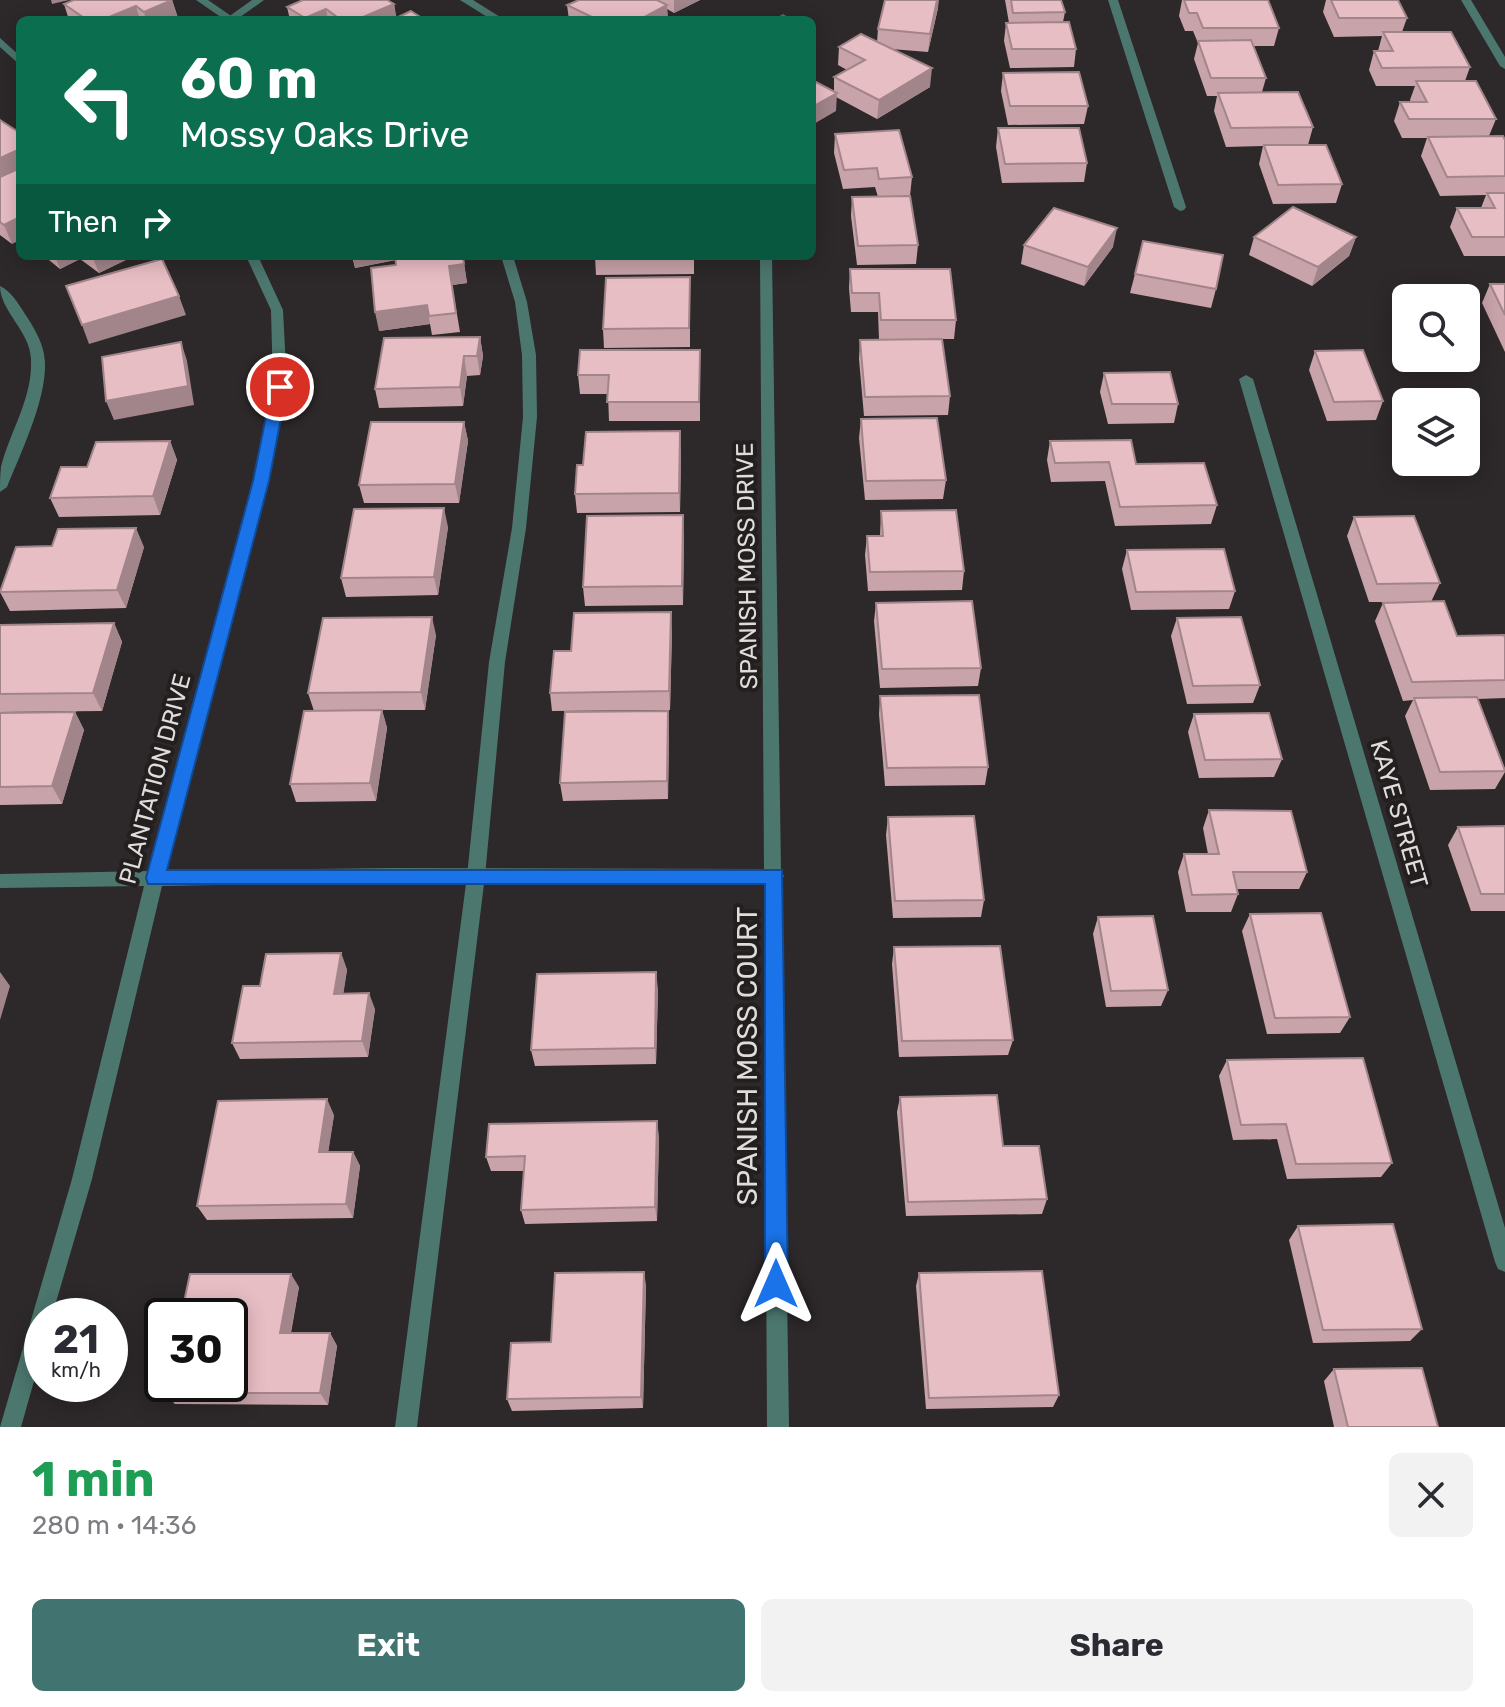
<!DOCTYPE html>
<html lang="en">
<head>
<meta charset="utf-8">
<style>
	:root { --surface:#fff; --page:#f2f2f3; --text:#2b2b33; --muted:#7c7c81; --accent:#417470 }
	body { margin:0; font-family:Rubik,sans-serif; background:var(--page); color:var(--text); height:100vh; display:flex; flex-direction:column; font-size:30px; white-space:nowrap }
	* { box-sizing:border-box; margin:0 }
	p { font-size:26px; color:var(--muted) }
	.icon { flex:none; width:44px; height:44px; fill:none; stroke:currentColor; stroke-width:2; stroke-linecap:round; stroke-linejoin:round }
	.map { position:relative; height:1427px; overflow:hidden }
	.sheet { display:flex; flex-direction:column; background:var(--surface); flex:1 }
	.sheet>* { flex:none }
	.top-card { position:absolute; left:16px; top:16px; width:800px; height:244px; border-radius:12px; box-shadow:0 4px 20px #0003; background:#0b6e4f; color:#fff; overflow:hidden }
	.buttons { position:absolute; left:1392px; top:284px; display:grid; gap:16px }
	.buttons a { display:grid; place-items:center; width:88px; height:88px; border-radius:12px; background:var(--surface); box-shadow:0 4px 20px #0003; font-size:40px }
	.speed { position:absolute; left:24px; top:1298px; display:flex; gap:16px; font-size:40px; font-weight:700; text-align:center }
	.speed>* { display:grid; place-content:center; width:104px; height:104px; border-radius:50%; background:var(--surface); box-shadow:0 4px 20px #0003; line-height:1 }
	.speed small { font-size:20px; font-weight:400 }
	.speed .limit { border:4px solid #111; border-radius:12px; background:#fff; color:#111 }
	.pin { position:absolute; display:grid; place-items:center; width:68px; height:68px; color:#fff; margin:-34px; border:4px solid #fff; border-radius:50%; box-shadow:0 2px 8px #0007 }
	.me { position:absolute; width:88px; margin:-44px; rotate:0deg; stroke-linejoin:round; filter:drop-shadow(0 0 6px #0008) }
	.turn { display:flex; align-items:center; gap:28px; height:168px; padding:0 32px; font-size:36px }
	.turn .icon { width:104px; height:104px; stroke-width:2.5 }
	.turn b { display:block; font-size:56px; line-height:68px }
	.then { display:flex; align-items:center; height:76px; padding:0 32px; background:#0003; gap:16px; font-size:30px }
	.round { display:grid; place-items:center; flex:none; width:84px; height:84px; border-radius:12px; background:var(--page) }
	.headline { display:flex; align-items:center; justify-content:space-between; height:136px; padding:0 32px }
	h1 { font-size:48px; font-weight:700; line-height:60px; color:#1e9e55 }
	.action { display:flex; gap:16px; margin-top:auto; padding:16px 32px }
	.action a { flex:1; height:92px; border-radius:12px; background:var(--accent); color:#fff; font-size:32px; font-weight:700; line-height:92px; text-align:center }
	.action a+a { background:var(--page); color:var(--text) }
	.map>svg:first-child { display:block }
</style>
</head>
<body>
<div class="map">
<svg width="1505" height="1427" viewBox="0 0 1505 1427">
	<rect width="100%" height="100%" fill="#2d2829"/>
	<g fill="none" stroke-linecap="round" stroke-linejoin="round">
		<g fill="#4c776e" fill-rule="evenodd">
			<polygon points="196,0 208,0 237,20 225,20"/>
			<polygon points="501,256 513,256 527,302 536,355 537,417 526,528 505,662 485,876 417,1427 395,1427 467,876 489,662 512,528 523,417 522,355 515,302"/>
			<path d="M0 286C11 291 18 303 25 314 33 326 41 339 44 354 51 391 21 452 7 487L0 492C0 484 0 475 1 467 10 431 33 398 31 359 30 331 0 311 0 286Z"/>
		</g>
		<g fill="#4c776e" fill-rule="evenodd">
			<polygon points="252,0 264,0 236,20 224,20"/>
			<polygon points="460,0 473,0 505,20 492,20"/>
			<polygon points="1108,0 1118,0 1186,207 1184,210 1180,211 1174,207"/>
			<polygon points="1461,0 1471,0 1505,57 1505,69 1500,66"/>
			<polygon points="783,14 788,17 787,19 773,20"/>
			<polygon points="0,38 20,56 20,65 0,47"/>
			<polygon points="246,256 258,256 283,310 287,387 268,481 165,871 390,868 764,869 760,256 772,256 781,871 784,876 781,881 789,1427 767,1427 764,883 390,882 162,886 92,1179 52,1316 42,1316 42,1353 21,1427 0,1427 72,1179 144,886 0,888 0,874 148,871 254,481 273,387 271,310"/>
			<polygon points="1246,375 1253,379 1505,1228 1505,1272 1498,1269 1495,1262 1239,379"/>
		</g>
	</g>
	<g fill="#c8a3a9">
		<polygon points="172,0 178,18 173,20 69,20 64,4"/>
		<polygon points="580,0 700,0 674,13 667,9 668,20 569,20 567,5"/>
		<polygon points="1005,0 1061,0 1065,12 1063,22 1076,49 1074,67 1010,68 1004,41 1006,23 1009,23"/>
		<polygon points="1178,0 1268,0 1279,28 1274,46 1254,46 1266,78 1262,92 1313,127 1308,145 1342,184 1336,203 1273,204 1259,164 1263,146 1226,147 1214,111 1217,96 1207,96 1194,59 1198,43 1193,31 1185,31 1179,16 1182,0"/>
		<polygon points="1326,0 1398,0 1407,18 1402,32 1470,67 1465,81 1496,119 1489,136 1505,140 1505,256 1464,256 1450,227 1457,208 1481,208 1486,195 1440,196 1421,156 1427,138 1402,138 1394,121 1400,102 1411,102 1410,100 1415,86 1376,86 1369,70 1374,51 1378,51 1382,36 1334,37 1323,12"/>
		<polygon points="394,4 396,18 425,20 290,20 287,7"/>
		<polygon points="938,8 928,52 891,49 930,87 877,119 836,97 836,111 834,91 834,77 847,70 838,65 839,47 877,42 878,29"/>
		<polygon points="1003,73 1088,106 1084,124 1008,125 1001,91"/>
		<polygon points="0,120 12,244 0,235"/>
		<polygon points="998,128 1087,163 1084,182 1002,183 996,147"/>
		<polygon points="835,134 912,177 910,196 918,245 916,264 857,265 851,216 852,197 878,197 875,187 843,189 834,153"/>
		<polygon points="1254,237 1356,237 1349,256 1312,286 1249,255"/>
		<polygon points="1024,245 1113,247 1084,286 1021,264"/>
		<polygon points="44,256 134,256 99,273 80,259 60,269"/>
		<polygon points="352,256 463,256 467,283 452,285 460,332 432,335 430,324 379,331 396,265 396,260 355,268"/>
		<polygon points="595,256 694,256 694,274 596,275"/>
		<polygon points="850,269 956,320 954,339 942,339 950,396 948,415 864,416 859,359 860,340 879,339 878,312 851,312 849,288"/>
		<polygon points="1135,274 1216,289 1211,308 1130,293"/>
		<polygon points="1490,284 1505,284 1505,352 1482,303"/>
		<polygon points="690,296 690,347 604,348 603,329"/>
		<polygon points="480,337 483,356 480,375 467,376 463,406 379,408 375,389"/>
		<polygon points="700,350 700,421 609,421 608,394 580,394 578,375"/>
		<polygon points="1315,351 1383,401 1376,420 1327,421 1309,370"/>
		<polygon points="1104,373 1178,404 1174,423 1108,424 1100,392"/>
		<polygon points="861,419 946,480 943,499 865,500 859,438"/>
		<polygon points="464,422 468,441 459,503 364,503 359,485"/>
		<polygon points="170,441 177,460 160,515 59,517 50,498 87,467"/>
		<polygon points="1050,441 1136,464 1217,505 1211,524 1115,526 1105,481 1051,482 1047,460"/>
		<polygon points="681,450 680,512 577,513 575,494 583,465"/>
		<polygon points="881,511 964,571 962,590 868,591 865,555 867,536 880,536"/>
		<polygon points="1354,517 1440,583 1431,602 1369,602 1347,536"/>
		<polygon points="448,527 438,595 346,597 341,578"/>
		<polygon points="684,534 683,605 585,606 583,587"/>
		<polygon points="144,547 126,608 10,611 0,592"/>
		<polygon points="1127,550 1235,591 1229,609 1131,610 1122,569"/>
		<polygon points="876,603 981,668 978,686 880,688 874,621"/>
		<polygon points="1383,603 1457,636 1505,638 1505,698 1478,699 1505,769 1505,772 1495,789 1430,790 1405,716 1413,700 1403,701 1375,621"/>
		<polygon points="1177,618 1260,685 1253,703 1187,704 1171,636"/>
		<polygon points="114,623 122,642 102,711 0,712 0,625"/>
		<polygon points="672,631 670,710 552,711 550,693 571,651"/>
		<polygon points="436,635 425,710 382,710 387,728 376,801 296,802 290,784 314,711 308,693"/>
		<polygon points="880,696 988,767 985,785 885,786 879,714"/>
		<polygon points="668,711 669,729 668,799 563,801 560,783"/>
		<polygon points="75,712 84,730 62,804 0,805 0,713"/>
		<polygon points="1194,714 1282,759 1274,777 1199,778 1188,732"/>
		<polygon points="1209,810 1307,872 1299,889 1237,889 1238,894 1231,912 1186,912 1178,872 1184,854 1208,854 1203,828"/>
		<polygon points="888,817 984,900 981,917 893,918 886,835"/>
		<polygon points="1505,826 1505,911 1471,911 1448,845 1458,827"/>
		<polygon points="1250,914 1350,1017 1340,1033 1267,1034 1242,931"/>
		<polygon points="1098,917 1168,990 1161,1006 1106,1007 1093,934"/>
		<polygon points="894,947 1013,1040 1008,1055 899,1057 892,964"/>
		<polygon points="341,953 347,970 343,993 375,1009 368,1057 240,1059 232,1043 260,986"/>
		<polygon points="658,989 656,1064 535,1066 531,1050"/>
		<polygon points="1227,1060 1392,1163 1381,1177 1287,1179 1277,1139 1233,1140 1219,1076"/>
		<polygon points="900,1097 1003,1146 1047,1199 1042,1214 906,1216 897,1112"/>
		<polygon points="334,1115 328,1152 353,1152 360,1166 353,1218 207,1220 197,1206"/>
		<polygon points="659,1136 657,1221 525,1224 521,1210 524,1171 491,1171 486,1157"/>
		<polygon points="1298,1226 1422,1329 1410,1341 1313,1343 1289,1240"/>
		<polygon points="919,1273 1059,1395 1053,1407 926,1409 916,1286"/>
		<polygon points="646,1285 643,1408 512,1411 507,1399 551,1342"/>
		<polygon points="299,1287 291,1333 330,1333 337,1346 328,1405 175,1404 164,1393"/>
		<polygon points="1334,1369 1438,1427 1334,1427 1324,1381"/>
	</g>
	<g fill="#a2858a">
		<polygon points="51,0 69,0 52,4"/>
		<polygon points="172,0 178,18 173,20 146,20 144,12"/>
		<polygon points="674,0 700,0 674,13"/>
		<polygon points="937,0 939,0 938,8 928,52 930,34"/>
		<polygon points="394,4 397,20 356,20"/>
		<polygon points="667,5 668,20 639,20"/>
		<polygon points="136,6 140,20 102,20"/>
		<polygon points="326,9 328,20 305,20 305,18"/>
		<polygon points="932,68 930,87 877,119 879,100"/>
		<polygon points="837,93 836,111 812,125 812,107"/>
		<polygon points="20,149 20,171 0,181 0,158"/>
		<polygon points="20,217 20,240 12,244 4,225"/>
		<polygon points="1117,228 1113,247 1084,286 1088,267"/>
		<polygon points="1356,237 1349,256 1312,286 1318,267"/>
		<polygon points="55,256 79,256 80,259 60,269"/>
		<polygon points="92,256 134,256 99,273"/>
		<polygon points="353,256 415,256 355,268"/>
		<polygon points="464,264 467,283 452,285 460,332 449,266"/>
		<polygon points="179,296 186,315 89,344 82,325"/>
		<polygon points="427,305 430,324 379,331 375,312"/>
		<polygon points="480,337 483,356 480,375 477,356"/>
		<polygon points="181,342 187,361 194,405 114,420 106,401"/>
		<polygon points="464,356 467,376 463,406 460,387"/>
		<polygon points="464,422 468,441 459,503 455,484"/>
		<polygon points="680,431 681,450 680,512 679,493"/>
		<polygon points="170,441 177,460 160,515 153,496"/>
		<polygon points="444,508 448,527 438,595 434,577"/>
		<polygon points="683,515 684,534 683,605 682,586"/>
		<polygon points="136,528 144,547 126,608 117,590"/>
		<polygon points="671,612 672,631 670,710 669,691"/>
		<polygon points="432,617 436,635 425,710 421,692"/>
		<polygon points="114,623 122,642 102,711 93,693"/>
		<polygon points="382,710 387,728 376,801 370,783"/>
		<polygon points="668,711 669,729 668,799 667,781"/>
		<polygon points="75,712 84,730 62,804 52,786"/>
		<polygon points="341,953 347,970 341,1010 334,994"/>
		<polygon points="0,972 10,986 0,1020"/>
		<polygon points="656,972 658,989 656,1064 655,1048"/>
		<polygon points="369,993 375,1009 368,1057 362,1041"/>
		<polygon points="327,1099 334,1115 326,1167 319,1152"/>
		<polygon points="657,1121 659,1136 657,1221 655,1207"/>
		<polygon points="353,1152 360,1166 353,1218 346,1204"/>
		<polygon points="644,1272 646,1285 643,1408 641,1397"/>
		<polygon points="291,1274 299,1287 288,1346 280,1333"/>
		<polygon points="330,1333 337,1346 328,1405 320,1393"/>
	</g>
	<g fill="#e8bec5" stroke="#a2858a" stroke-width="2">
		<polygon points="74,0 172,0 144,12 136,6 102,20 87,20 64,4"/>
		<polygon points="303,0 387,0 394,4 356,20 330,20 337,17 326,9 305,18 287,7"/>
		<polygon points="579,0 657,0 667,5 639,20 598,20 567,5"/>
		<polygon points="885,0 937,0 930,34 878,29"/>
		<polygon points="1011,0 1061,0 1065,12 1013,13"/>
		<polygon points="1184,0 1268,0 1279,28 1203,28 1197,13 1189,13"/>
		<polygon points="1331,0 1398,0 1407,18 1339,18"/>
		<polygon points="411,11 425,20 392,20"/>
		<polygon points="1069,22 1076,49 1012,49 1006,23"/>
		<polygon points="1383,32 1451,32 1470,67 1382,68 1374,51 1393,51"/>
		<polygon points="861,34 932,68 879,100 834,77 865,60 839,47"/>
		<polygon points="1251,40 1266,78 1211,78 1198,41"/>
		<polygon points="1079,72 1088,106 1010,106 1003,73"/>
		<polygon points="812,80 837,93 812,107"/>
		<polygon points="1416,81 1476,81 1496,119 1409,119 1400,102 1427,102"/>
		<polygon points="1298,92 1313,127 1231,128 1218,93"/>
		<polygon points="0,120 20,133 20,149 0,158"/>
		<polygon points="998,128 1079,128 1087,163 1005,164"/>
		<polygon points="899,130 912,177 879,179 877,168 844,170 835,134"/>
		<polygon points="1503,136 1505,140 1505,176 1447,177 1428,137"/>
		<polygon points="1264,145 1326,145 1342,184 1278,185"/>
		<polygon points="20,168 20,217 4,225 0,222 0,177"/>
		<polygon points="1487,193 1505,193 1505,237 1472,237 1457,208 1495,208"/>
		<polygon points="910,196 918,245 858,246 852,197"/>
		<polygon points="1293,207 1356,237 1318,267 1254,237"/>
		<polygon points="1054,208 1117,228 1088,267 1024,245"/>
		<polygon points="1143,241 1223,255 1216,289 1135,274"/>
		<polygon points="395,256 463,256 464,264 449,266 456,313 429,316 427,305 375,312 371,268 396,265"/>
		<polygon points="162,259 179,296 82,325 66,286"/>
		<polygon points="850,269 950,269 956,320 881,320 879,293 852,293"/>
		<polygon points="690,277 689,328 603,329 606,278"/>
		<polygon points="1490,284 1505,284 1505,315"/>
		<polygon points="480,337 477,356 464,356 460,387 375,389 384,338"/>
		<polygon points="942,339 950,396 865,397 860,340"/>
		<polygon points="181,342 188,386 106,401 102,357"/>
		<polygon points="580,350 700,350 699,402 607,402 609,375 578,375"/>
		<polygon points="1363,350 1383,401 1334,402 1315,351"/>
		<polygon points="1170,372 1178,404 1112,404 1104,373"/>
		<polygon points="937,418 946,480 866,481 861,419"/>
		<polygon points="371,422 464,422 455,484 359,485"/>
		<polygon points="680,431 679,493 575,494 577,465 583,465 586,432"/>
		<polygon points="1131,440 1136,464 1204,463 1217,505 1120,507 1109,462 1055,463 1050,441"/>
		<polygon points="170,441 153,496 50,498 61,467 87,467 96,442"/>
		<polygon points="444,508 434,577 341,578 354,509"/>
		<polygon points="956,510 964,571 870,572 867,536 883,536 881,511"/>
		<polygon points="683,515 682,586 583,587 587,516"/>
		<polygon points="1414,516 1440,583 1377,584 1354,517"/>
		<polygon points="136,528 117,590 0,592 16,547 52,546 58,529"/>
		<polygon points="1224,549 1235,591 1136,592 1127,550"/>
		<polygon points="972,601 981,668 882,669 876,603"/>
		<polygon points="1444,601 1457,636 1504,635 1505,638 1505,680 1412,682 1383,603"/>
		<polygon points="671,612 669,691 550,693 554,651 571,651 574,613"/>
		<polygon points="432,617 421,692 308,693 323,618"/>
		<polygon points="1241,617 1260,685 1193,686 1177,618"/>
		<polygon points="114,623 93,693 0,694 0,625"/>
		<polygon points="979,695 988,767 887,768 880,696"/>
		<polygon points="1477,697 1505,771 1440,772 1414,698"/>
		<polygon points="382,710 370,783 290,784 304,711"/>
		<polygon points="668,711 667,781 560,783 565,712"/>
		<polygon points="75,712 52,786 0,787 0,713"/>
		<polygon points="1269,713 1282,759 1205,760 1194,714"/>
		<polygon points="1209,810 1291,811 1307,872 1233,872 1238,894 1192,895 1184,854 1219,854"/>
		<polygon points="974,816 984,900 895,901 888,817"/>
		<polygon points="1505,826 1505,894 1481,894 1458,827"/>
		<polygon points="1321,913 1350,1017 1275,1018 1250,914"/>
		<polygon points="1153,916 1168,990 1111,991 1098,917"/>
		<polygon points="1000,946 1013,1040 902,1041 894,947"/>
		<polygon points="341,953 334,994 369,993 362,1041 232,1043 243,986 260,986 266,954"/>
		<polygon points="656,972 655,1048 531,1050 537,974"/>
		<polygon points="1363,1058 1392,1163 1296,1164 1286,1124 1241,1125 1227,1060"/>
		<polygon points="997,1095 1003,1146 1039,1146 1047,1199 908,1202 900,1097"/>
		<polygon points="327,1099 319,1152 353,1152 346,1204 197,1206 218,1101"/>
		<polygon points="657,1121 655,1207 521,1210 525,1156 486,1157 489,1124"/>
		<polygon points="1393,1224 1422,1329 1323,1330 1298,1226"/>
		<polygon points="1042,1271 1059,1395 929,1398 919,1273"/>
		<polygon points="644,1272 641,1397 507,1399 511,1343 551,1342 555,1273"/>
		<polygon points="190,1274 291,1274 280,1333 330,1333 320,1393 164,1393 166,1384 230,1384 230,1316 181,1316"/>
		<polygon points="1422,1368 1438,1427 1348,1427 1334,1369"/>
	</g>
	<polygon fill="#1a73e8" stroke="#114b97" stroke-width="2" points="280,382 287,387 269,481 167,870 782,870 788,1284 784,1292 776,1296 768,1292 765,1284 765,884 148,884 146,878 253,481 272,387"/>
	<g text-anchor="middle" stroke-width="8" stroke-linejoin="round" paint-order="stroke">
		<g font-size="24" fill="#dfdcdd" stroke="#231f1f">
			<text transform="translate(747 566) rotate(-91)" y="8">SPANISH MOSS DRIVE</text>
			<text transform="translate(155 779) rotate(-75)" y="8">PLANTATION DRIVE</text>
			<text transform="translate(1399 814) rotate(74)" y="8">KAYE STREET</text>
		</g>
		<g font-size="28" fill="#dfdcdd" stroke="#231f1f">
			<text transform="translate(747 1056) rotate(-90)" y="10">SPANISH MOSS COURT</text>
		</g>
	</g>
</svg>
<div class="buttons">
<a><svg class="icon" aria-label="search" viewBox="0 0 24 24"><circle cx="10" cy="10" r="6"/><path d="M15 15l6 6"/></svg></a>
<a><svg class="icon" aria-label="layers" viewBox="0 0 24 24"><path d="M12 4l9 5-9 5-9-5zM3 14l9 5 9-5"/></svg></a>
</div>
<div class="speed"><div>21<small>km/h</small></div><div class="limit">30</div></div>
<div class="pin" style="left:280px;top:387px;background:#d93025"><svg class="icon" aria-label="arrive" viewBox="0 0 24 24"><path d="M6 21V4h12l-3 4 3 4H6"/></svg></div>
<svg class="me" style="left:776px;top:1284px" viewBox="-20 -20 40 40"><path d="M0-17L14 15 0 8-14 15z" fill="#1a73e8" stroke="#fff" stroke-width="4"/></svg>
<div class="top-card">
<div class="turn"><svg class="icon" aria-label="left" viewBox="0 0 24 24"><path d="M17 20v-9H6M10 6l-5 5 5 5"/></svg><div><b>60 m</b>Mossy Oaks Drive</div></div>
<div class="then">Then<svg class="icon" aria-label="right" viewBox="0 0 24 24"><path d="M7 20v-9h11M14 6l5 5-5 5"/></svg></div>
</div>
</div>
<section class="sheet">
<div class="headline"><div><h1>1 min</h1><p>280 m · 14:36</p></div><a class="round"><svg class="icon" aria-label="close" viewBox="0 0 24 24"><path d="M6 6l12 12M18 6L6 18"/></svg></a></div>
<div class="action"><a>Exit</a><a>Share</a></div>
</section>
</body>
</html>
